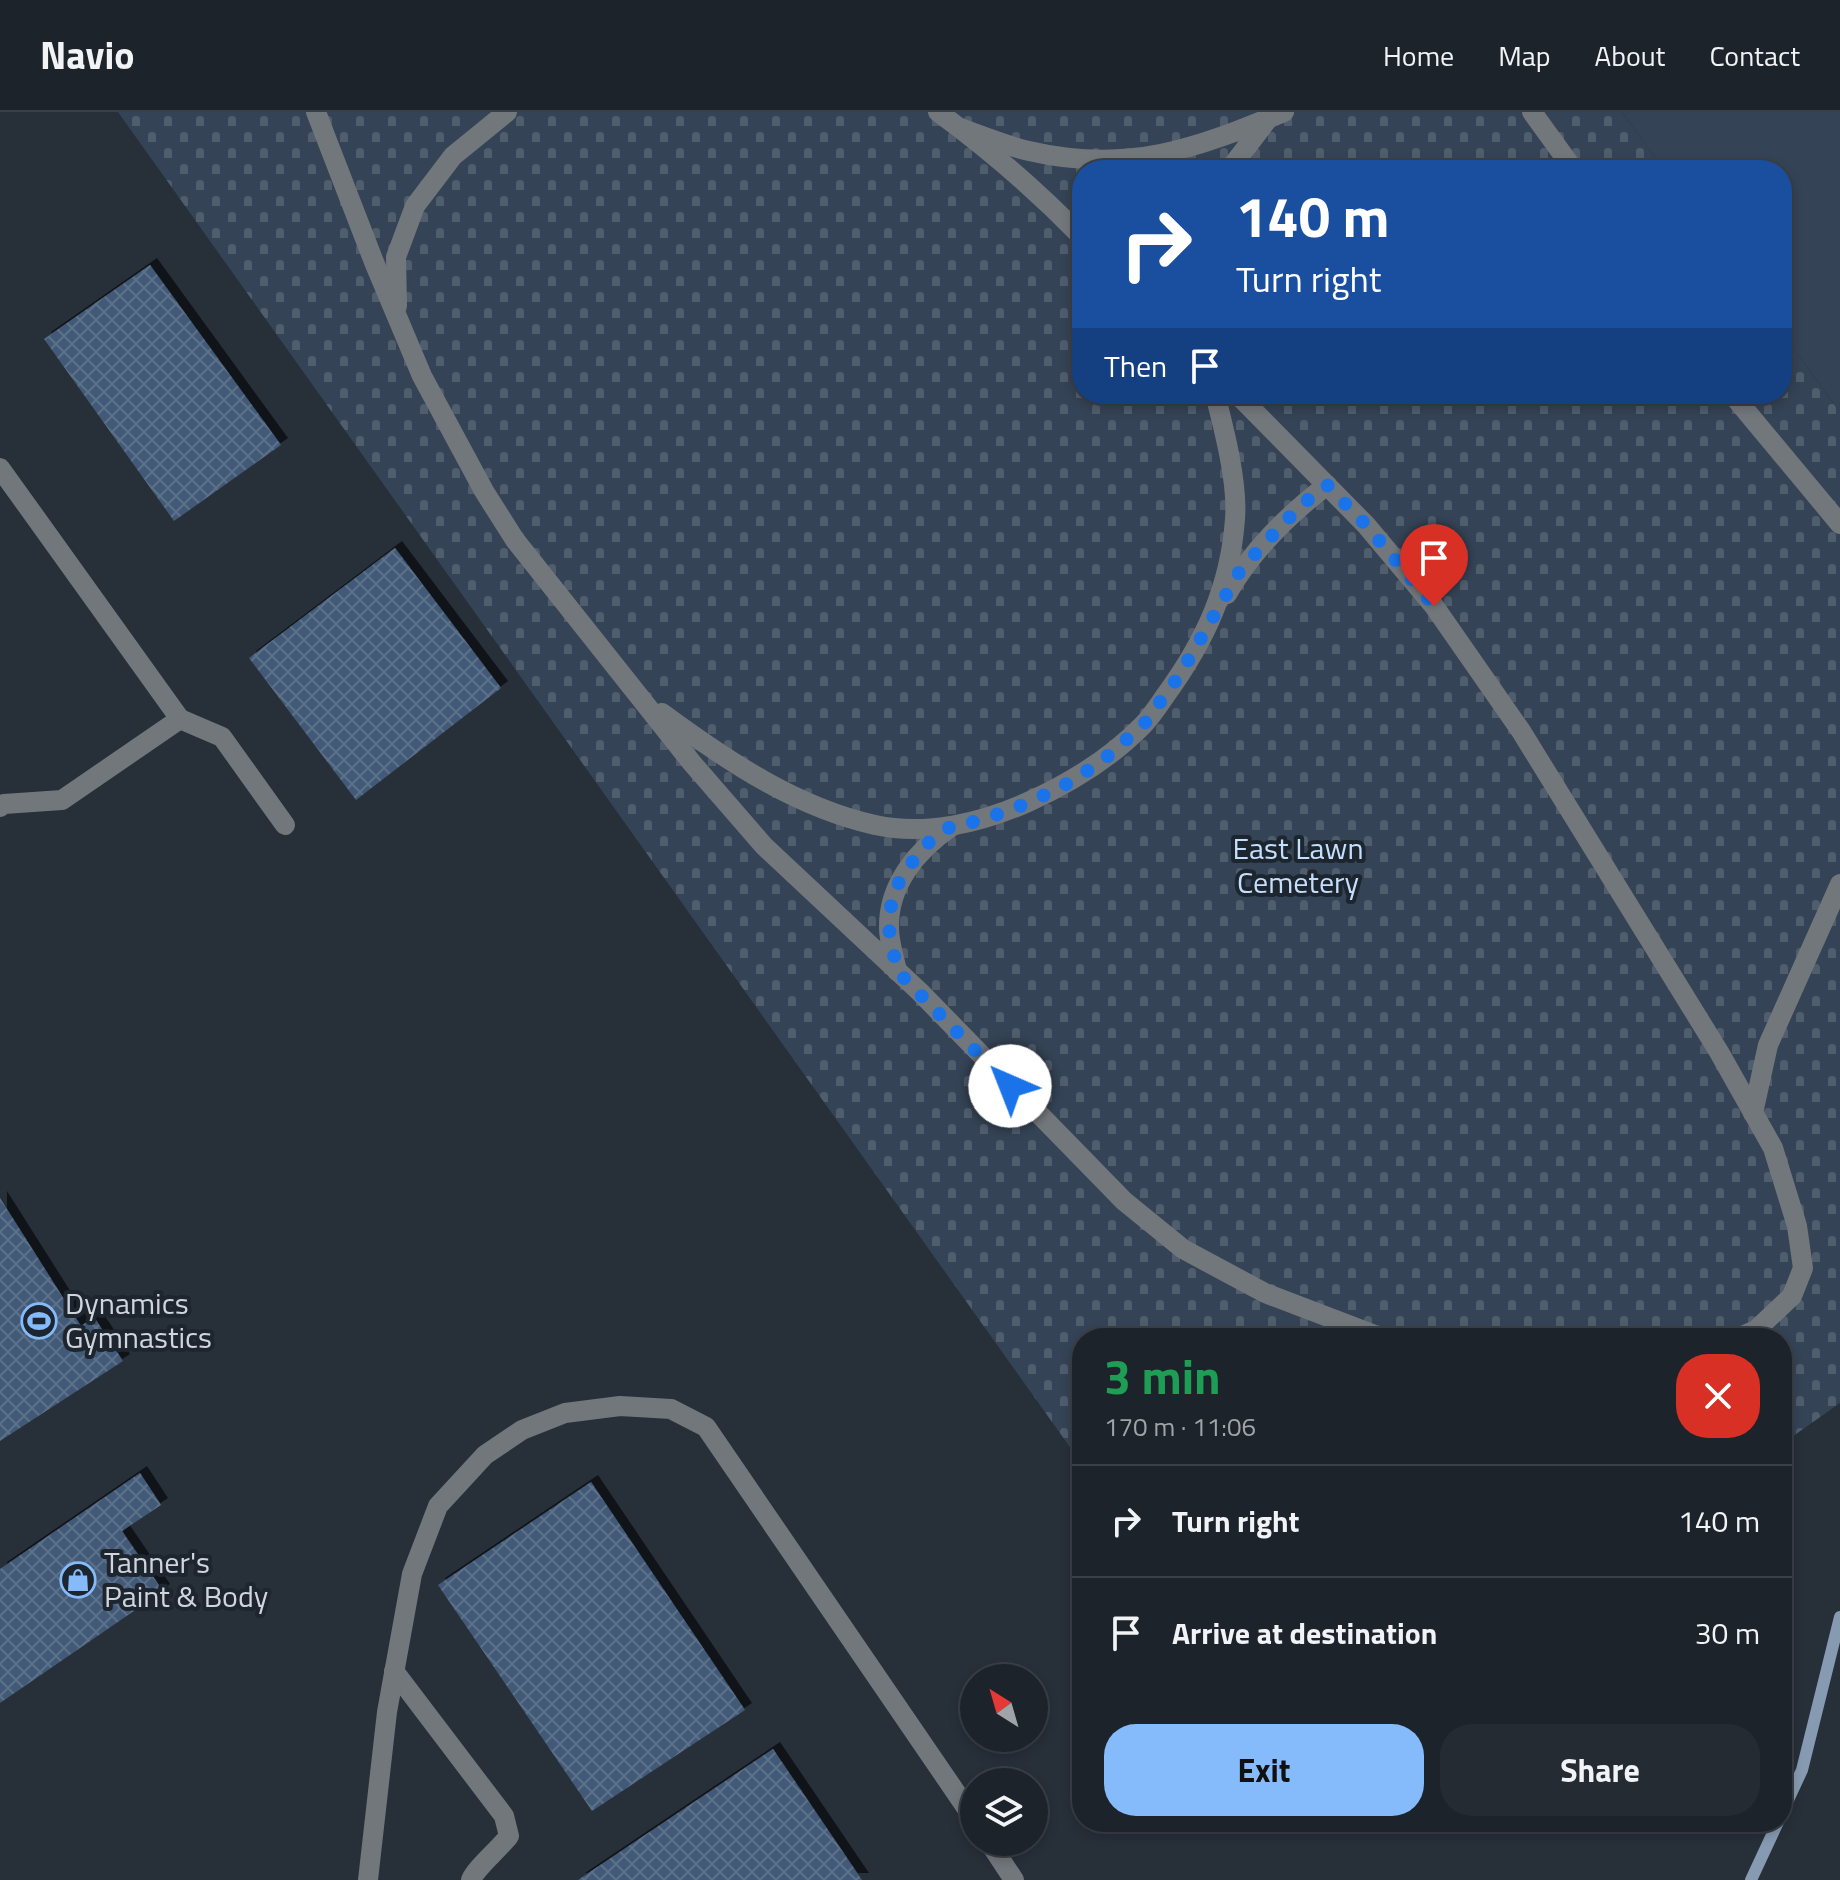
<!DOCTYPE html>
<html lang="en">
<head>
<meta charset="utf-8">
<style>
	:root { --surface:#1d232b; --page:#252b33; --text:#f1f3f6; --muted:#a0a4a9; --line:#3b4047; --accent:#85bbfb }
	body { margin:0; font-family:"Titillium Web",sans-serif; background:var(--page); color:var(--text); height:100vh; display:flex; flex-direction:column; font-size:30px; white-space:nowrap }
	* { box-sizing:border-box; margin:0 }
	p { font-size:26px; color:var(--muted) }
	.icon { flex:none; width:44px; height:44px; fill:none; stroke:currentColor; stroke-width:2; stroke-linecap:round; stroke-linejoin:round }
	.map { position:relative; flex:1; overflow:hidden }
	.details { position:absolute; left:1072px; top:1216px; width:720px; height:504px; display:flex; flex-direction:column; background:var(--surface); border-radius:32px; box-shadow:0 4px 12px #0003,0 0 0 2px var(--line) }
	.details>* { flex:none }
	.guide { position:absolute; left:1072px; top:48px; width:720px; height:244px; border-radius:32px; box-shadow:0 4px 12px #0003,0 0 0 2px var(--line); background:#1a4fa0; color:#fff; overflow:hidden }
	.needle { width:52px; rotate:323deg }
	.tools { position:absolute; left:960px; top:1552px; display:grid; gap:16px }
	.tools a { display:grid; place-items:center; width:88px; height:88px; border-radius:50%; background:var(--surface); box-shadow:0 4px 12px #0003,0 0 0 2px var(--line); font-size:40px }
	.pin { position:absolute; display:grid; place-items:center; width:68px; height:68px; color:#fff; margin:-82px -34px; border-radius:50% 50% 50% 0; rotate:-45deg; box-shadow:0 0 8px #0007 }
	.pin .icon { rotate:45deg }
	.me { position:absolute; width:88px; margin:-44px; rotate:316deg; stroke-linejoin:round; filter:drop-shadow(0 0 6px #0008) }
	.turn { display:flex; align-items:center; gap:28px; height:168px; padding:0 32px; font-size:36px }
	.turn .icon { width:104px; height:104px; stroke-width:2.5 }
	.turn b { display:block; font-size:56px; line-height:68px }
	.then { display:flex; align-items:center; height:76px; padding:0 32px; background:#0003; gap:16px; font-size:30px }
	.round { display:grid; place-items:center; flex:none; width:84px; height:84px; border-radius:32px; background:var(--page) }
	.headline { display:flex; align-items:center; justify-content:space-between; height:136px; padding:0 32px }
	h1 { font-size:48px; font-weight:700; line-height:60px; color:#1e9e55 }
	.primary-button { display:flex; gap:16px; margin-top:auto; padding:16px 32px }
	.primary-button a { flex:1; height:92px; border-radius:32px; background:var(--accent); color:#111; font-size:32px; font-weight:700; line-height:92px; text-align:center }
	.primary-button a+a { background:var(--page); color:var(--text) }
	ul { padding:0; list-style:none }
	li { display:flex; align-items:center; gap:24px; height:112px; padding:0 32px; border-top:2px solid var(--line) }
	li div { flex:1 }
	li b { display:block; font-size:30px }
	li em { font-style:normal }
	header { display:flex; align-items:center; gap:48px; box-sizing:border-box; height:112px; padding:0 40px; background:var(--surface); border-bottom:2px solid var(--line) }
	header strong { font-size:38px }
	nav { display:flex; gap:44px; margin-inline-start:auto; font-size:28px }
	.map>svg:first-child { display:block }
</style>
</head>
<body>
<header>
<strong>Navio</strong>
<nav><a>Home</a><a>Map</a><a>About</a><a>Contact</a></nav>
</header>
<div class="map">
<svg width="1840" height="1768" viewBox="0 0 1840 1768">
	<defs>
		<pattern id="cemetery-stones" width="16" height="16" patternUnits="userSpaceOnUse" patternTransform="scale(2)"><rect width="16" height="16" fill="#344355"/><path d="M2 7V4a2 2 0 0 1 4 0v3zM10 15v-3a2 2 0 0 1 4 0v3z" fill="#505d6d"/></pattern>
		<pattern id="building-cross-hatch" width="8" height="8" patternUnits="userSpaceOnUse" patternTransform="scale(2)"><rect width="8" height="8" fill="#425a77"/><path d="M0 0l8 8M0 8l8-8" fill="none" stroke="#5c718a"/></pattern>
		<filter id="shadow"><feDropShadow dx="7" dy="-7" stdDeviation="0" flood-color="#0009"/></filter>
	</defs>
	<rect width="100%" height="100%" fill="#272f39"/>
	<polygon fill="url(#cemetery-stones)" points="118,0 1622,0 1664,58 1082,58 1082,282 1782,282 1782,221 1840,300 1840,1291 1782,1332 1782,1226 1082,1226 1082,1352"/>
	<polygon fill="#344355" points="1622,0 1840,0 1840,300 1782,221 1782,58 1664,58"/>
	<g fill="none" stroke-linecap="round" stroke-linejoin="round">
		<g stroke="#869ab1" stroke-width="12">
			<polyline points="1782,1701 1802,1658 1840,1505"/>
			<polyline points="1751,1768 1778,1710"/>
		</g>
	</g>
	<g fill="url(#building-cross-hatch)" filter="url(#shadow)">
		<polygon points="150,153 281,333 174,409 44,227"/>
		<polygon points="395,436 501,576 356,688 249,546"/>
		<polygon points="0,1086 81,1214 94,1205 123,1249 0,1329"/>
		<polygon points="140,1361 161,1393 122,1419 163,1479 0,1591 0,1457"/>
		<polygon points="591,1370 745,1598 592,1699 438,1473"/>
		<polygon points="773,1637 862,1768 578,1768"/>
	</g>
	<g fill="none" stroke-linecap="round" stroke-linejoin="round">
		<g stroke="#72777c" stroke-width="20">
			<polyline points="316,0 374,150 422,264 484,379 515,428 692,651 764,734 920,880 1124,1089 1183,1137 1265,1181 1375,1223 1391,1226"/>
			<path d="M938 0C990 38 1037 79 1082 125"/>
			<polyline points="1532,0 1574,58"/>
			<path d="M960 16C983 24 1006 34 1029 39 1128 62 1195 37 1284 0"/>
			<polyline points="1229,58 1268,7"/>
			<polyline points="397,194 396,145 415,94 453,44 507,0"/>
			<polyline points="1237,282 1366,413 1434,494 1521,619 1719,940 1773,1036 1797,1114 1803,1156 1792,1184 1756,1218 1738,1226"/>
			<polyline points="1732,282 1840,412"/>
			<polyline points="0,356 180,607 62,688 4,692 0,695"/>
			<path d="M1227 482C1252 438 1287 404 1327 373"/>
			<path d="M662 601C726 648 795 695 875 713 926 724 981 711 1028 690 1070 671 1110 647 1143 613 1151 605 1158 594 1165 584 1205 529 1230 476 1235 407 1238 371 1224 317 1215 282"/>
			<polyline points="180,607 222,625 285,713"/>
			<path d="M897 859C894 845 889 830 889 816 888 773 917 738 951 715"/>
			<polyline points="1753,1001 1768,933 1840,772"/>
			<path d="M394 1559 504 1704 509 1724C500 1736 475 1757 471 1768"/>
			<polyline points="989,1730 1014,1768"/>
			<polyline points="368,1768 387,1600 412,1462 438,1394 485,1343 522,1318 565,1301 620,1294 671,1297 706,1315 974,1707"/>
		</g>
	</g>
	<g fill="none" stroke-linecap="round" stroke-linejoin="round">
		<polyline stroke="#1a73e8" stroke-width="14" stroke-dasharray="0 25.2" points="1010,974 897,859 889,817 892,782 909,754 930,729 953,713 967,712 1011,698 1060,676 1101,650 1144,612 1179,564 1241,457 1300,394 1327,373 1366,413 1434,494"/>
	</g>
	<defs>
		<symbol id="stadium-ring" viewBox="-11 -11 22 22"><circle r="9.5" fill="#1d252f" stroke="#85bbfb" stroke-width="1.5"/><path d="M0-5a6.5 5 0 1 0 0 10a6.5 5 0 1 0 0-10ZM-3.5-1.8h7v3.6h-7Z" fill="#85bbfb"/></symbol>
		<symbol id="shop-ring" viewBox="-11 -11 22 22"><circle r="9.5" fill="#1d252f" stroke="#85bbfb" stroke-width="1.5"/><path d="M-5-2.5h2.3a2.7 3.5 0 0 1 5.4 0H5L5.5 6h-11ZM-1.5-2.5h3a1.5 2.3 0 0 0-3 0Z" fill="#85bbfb"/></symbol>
	</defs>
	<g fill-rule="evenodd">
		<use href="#stadium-ring" x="19" y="1189" width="40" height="40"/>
		<use href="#shop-ring" x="58" y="1448" width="40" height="40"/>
	</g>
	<g text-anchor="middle" stroke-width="8" stroke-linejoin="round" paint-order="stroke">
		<g font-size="30" fill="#c4defd" stroke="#1d252f">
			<text x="1298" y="747">East Lawn<tspan x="1298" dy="34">Cemetery</tspan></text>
		</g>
		<g font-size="30" fill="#d0d5dc" stroke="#1d252f" text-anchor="start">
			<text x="65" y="1202">Dynamics<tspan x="65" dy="34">Gymnastics</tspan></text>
			<text x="104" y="1461">Tanner's<tspan x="104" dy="34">Paint &amp; Body</tspan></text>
		</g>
	</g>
</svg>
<div class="tools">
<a><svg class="needle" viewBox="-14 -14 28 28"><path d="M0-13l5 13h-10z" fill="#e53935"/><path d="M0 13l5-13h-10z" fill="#a0a4a9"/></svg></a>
<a><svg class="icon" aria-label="layers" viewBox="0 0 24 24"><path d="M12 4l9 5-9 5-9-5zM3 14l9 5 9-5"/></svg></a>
</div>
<div class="pin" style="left:1434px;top:494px;background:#d93025"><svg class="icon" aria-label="arrive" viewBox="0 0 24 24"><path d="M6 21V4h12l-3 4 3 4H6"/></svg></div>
<svg class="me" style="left:1010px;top:974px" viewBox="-20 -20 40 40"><circle r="19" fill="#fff"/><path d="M0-13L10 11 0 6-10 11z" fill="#1a73e8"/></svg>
<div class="guide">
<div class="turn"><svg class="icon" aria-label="right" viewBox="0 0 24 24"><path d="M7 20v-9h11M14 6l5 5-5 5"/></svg><div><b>140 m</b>Turn right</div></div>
<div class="then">Then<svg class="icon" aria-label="arrive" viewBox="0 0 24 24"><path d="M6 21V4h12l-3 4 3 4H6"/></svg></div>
</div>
<section class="details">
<div class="headline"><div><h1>3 min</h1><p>170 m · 11:06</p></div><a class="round" style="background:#d93025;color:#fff"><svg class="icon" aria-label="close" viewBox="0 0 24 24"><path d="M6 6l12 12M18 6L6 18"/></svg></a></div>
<ul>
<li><svg class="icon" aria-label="right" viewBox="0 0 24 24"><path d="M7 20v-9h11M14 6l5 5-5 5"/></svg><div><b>Turn right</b></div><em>140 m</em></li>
<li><svg class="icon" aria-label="arrive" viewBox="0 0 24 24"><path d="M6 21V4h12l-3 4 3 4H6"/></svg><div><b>Arrive at destination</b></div><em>30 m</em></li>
</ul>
<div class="primary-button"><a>Exit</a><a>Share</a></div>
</section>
</div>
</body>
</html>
